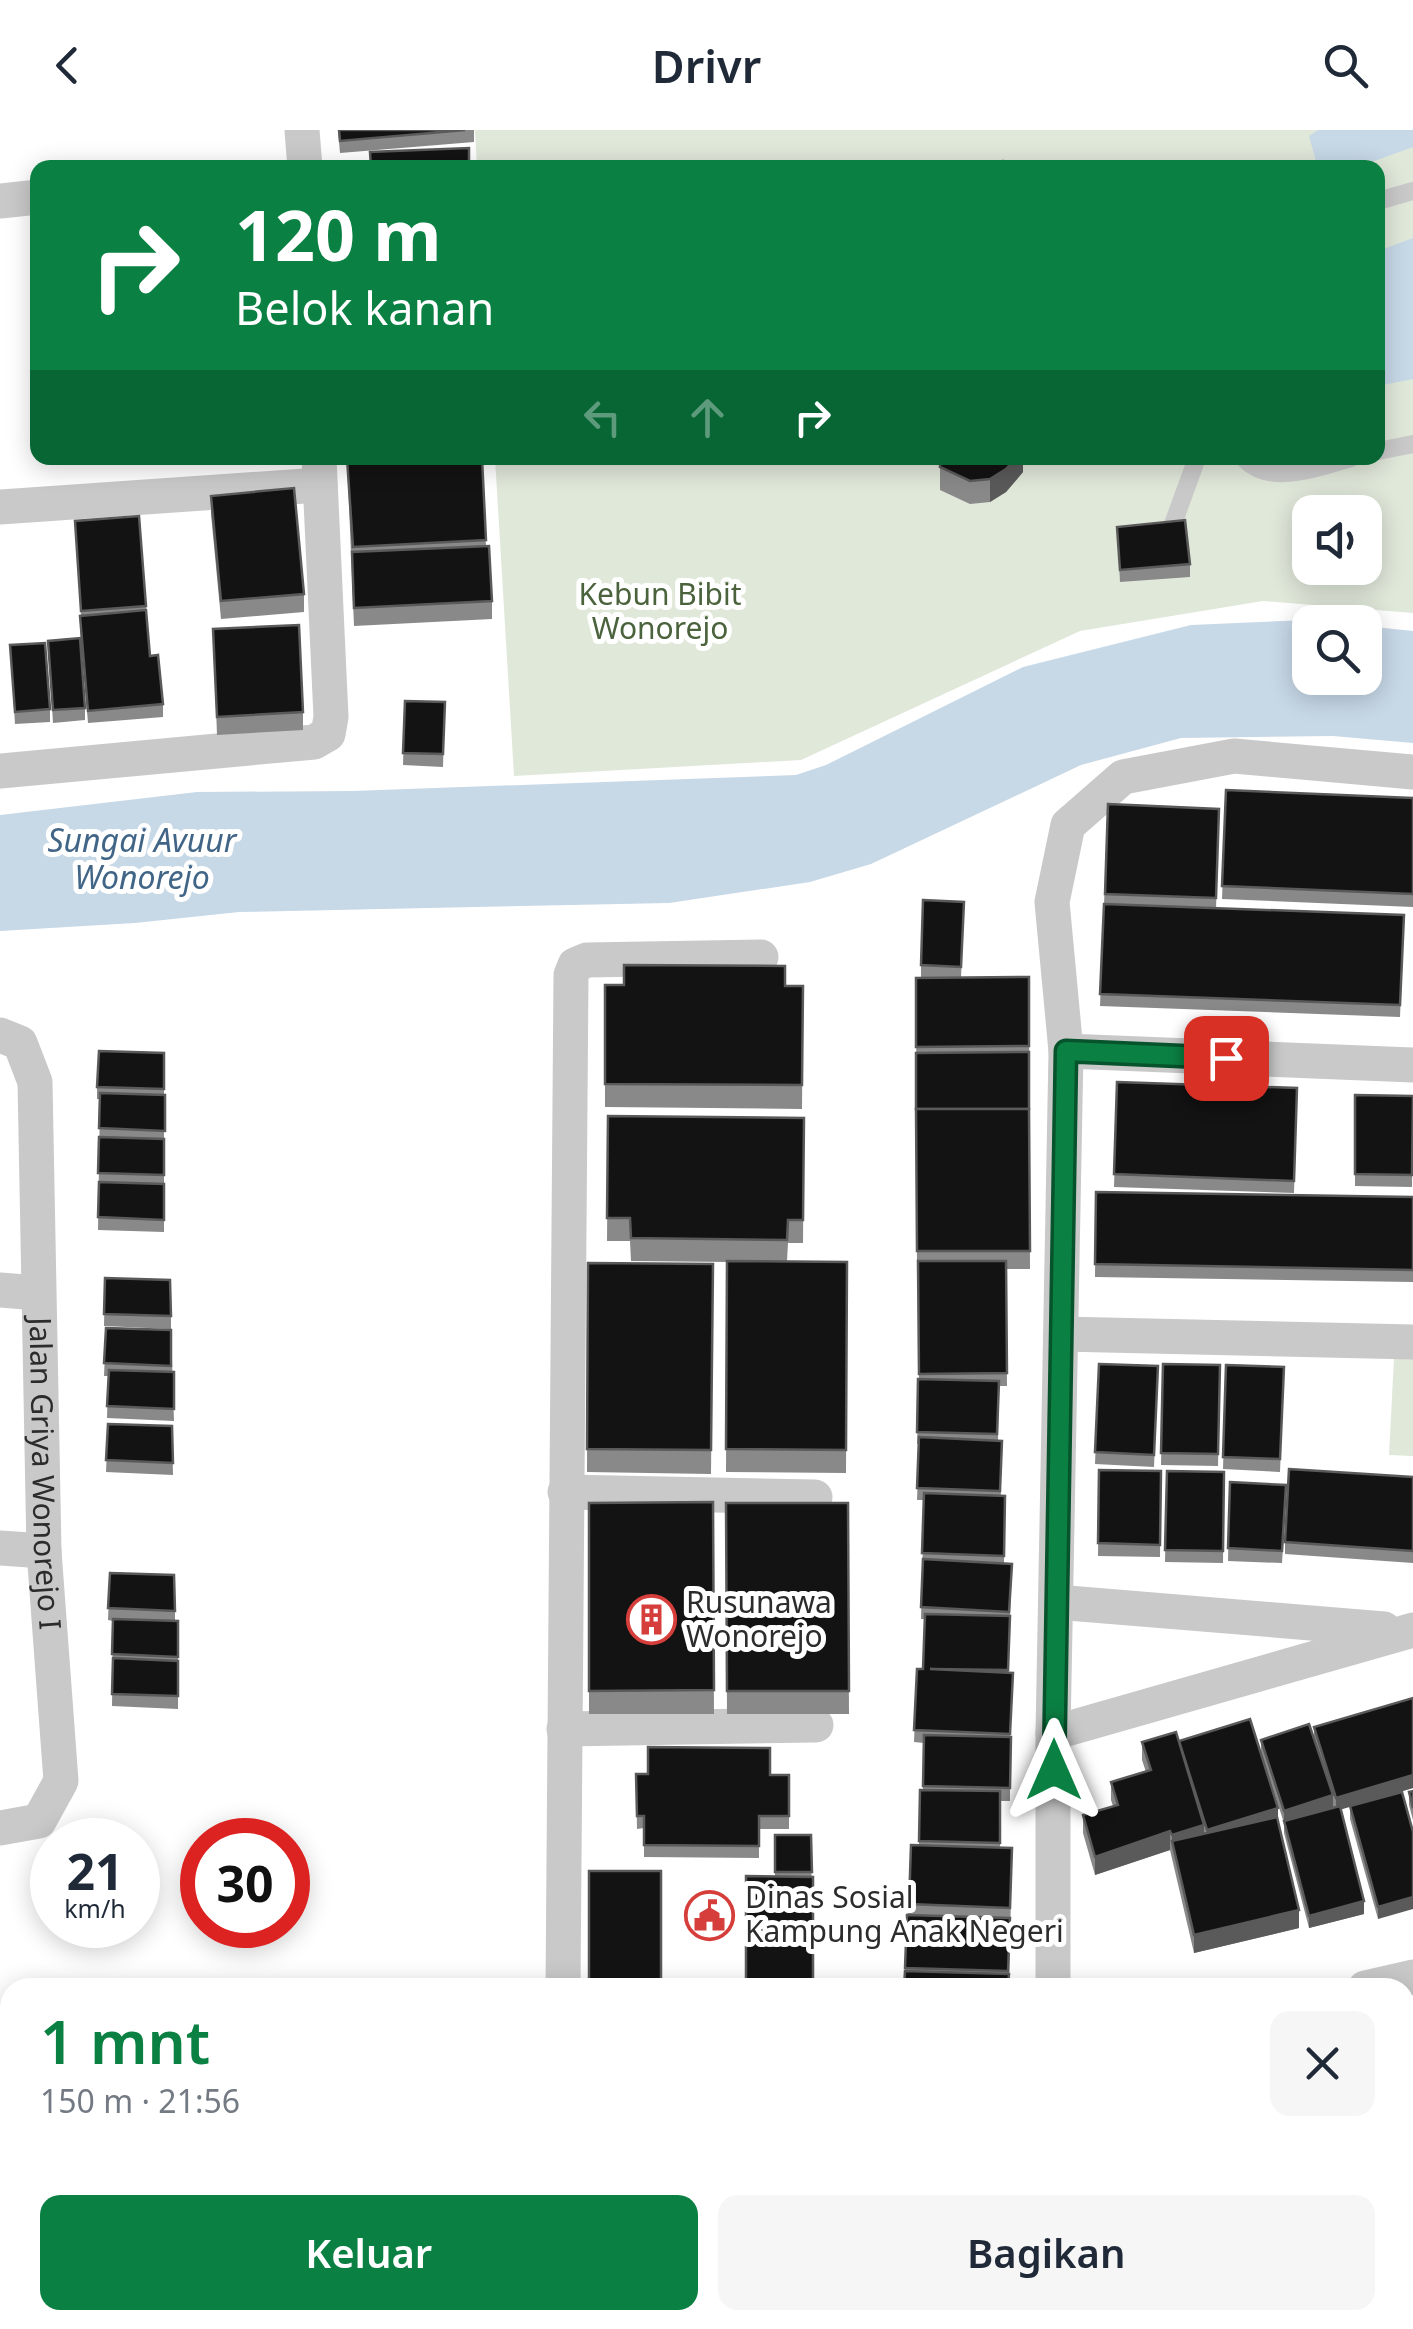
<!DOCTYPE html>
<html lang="id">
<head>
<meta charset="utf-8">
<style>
	:root { --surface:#fff; --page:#f6f6f7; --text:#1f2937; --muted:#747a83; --accent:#0b8043 }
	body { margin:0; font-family:"Noto Sans",sans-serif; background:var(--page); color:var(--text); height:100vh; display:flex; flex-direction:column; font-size:38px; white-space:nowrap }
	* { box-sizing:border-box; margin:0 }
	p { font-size:32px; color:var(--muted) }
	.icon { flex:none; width:55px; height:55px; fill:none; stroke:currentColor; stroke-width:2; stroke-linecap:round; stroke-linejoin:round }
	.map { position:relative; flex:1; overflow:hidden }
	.panel { position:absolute; left:0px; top:1848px; width:1415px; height:352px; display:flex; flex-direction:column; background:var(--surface); border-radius:30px 30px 0 0; box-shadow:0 5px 25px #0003 }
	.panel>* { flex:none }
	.guide { position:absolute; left:30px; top:30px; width:1355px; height:305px; border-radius:20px; box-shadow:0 5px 25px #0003; background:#0b8043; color:#fff; overflow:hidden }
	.controls { position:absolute; left:1292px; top:365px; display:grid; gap:20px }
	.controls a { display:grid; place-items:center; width:90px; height:90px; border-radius:20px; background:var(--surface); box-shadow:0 5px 25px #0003; font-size:50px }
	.speed { position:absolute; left:30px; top:1688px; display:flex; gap:20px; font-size:50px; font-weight:700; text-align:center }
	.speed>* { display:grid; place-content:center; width:130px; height:130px; border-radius:50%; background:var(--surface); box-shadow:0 5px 25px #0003; line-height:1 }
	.speed small { font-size:25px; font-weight:400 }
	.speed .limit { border:15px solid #d22; background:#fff; color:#111 }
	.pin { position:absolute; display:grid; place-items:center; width:85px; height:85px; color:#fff; margin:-42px; border-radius:20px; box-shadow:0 5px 15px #0006 }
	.me { position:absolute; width:110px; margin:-55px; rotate:0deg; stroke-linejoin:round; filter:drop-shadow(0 0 8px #0008) }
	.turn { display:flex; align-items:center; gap:35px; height:210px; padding:0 40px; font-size:45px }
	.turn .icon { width:130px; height:130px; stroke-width:2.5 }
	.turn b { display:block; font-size:70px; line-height:85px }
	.lanes { display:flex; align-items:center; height:95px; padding:0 40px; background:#0003; justify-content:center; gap:50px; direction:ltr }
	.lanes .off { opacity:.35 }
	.round { display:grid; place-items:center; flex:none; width:105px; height:105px; border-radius:20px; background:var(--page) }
	.head { display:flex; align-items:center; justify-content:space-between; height:170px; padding:0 40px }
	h1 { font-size:60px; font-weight:600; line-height:75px; color:var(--accent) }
	.action { display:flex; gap:20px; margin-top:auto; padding:20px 40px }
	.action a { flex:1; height:115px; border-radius:20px; background:var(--accent); color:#fff; font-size:40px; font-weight:600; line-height:115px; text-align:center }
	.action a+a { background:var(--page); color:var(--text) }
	header { display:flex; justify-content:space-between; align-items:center; height:130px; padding:0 40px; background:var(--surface); font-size:45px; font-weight:600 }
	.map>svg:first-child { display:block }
</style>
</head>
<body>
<header><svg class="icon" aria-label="back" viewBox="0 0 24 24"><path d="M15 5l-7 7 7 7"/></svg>Drivr<svg class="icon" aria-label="search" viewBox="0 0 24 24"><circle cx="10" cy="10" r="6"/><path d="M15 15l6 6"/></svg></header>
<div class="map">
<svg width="1413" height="2199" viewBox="0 0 1413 2199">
	<rect width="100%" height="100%" fill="#fff"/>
	<g fill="#e0e8da" fill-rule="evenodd">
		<path d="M475 0H1413V483L1263 471 1080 501 801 630 514 646 495 328H1378V38H477ZM1310 382H1365V438H1310Z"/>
		<polygon points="1394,1228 1413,1229 1413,1326 1389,1325"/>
	</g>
	<g fill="#c7d8e7">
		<polygon points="1318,0 1413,0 1413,17 1358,37 1303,37 1316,31 1309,6"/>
		<polygon points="1413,108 1413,249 1378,256 1378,121"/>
		<polygon points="1307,490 1330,492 1310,492 1310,548 1365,548 1365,496 1413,501 1413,613 1333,606 1181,608 1081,635 871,734 810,752 669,773 239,782 135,793 0,801 0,685 197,662 353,661 796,645 826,635 1023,537 1191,495"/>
	</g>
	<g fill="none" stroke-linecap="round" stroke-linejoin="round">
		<g stroke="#c9c9c9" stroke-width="18">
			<polyline points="1378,71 1413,61"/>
			<polyline points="1378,321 1413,314"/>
			<path d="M1244 328C1269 357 1320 337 1351 328"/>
			<polyline points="1173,394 1197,328"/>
		</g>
		<g stroke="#c9c9c9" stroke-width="35">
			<polyline points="302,0 305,38"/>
			<polyline points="0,71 38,67"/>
			<polyline points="0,377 320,355"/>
			<polyline points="0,641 314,612 328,604 331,587 319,328"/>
			<path id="s1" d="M0 905 20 913 35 952 44 1421 61 1651 39 1691 0 1698"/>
			<polyline points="1066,921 1413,935"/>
			<polyline points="0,1160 37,1163"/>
			<polyline points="1061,1204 1413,1212"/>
			<polyline points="565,1362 815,1367"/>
			<polyline points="0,1418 44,1421"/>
			<polyline points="1056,1472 1384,1499"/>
			<polyline points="564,1599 816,1595"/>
			<polyline points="1053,1603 1413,1500"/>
			<polyline points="563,1858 571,845 575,835 587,830 761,827"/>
			<polyline points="1053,1858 1053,1603 1066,921 1052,772 1068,695 1123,647 1234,626 1413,642"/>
			<polyline points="1365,1858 1413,1847"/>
			<polyline points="1405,2004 1413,2002"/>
			<polyline points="0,2141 10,2141"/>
		</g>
	</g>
	<g fill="#898989">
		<polygon points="338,0 474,0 474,12 340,23"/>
		<polygon points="347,328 482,328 486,416 492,471 492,489 354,496"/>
		<polygon points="940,328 1023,328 1023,342 1006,362 990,372 970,374 940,360"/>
		<polygon points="211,366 304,464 304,482 221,489 211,384"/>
		<polygon points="139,386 150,526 163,574 163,587 88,593 80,498 81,486 75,391"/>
		<polygon points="1117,397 1190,434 1190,447 1120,452"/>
		<polygon points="213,499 303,582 303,600 217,605"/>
		<polygon points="48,511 85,578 85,590 53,593"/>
		<polygon points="10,515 50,579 50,592 15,594"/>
		<polygon points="405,571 445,572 443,637 403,635"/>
		<polygon points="1226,660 1413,668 1413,777 1222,769"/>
		<polygon points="1108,674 1219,679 1216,779 1404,785 1400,887 1100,876"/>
		<polygon points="964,772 961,848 1029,847 1030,1139 1006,1139 1007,1256 999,1256 998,1311 1001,1366 1005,1366 1004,1433 1012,1434 1008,1542 1010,1607 1010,1671 1000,1671 1000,1718 1012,1718 1009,1858 904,1858 911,1715 919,1715 920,1660 923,1660 924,1613 914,1612 917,1539 923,1539 925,1489 921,1489 924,1370 917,1370 919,1314 917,1314 919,1249 918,1139 917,1139 916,848 921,848 921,835"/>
		<polygon points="605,855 803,856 802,979 605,977"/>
		<polygon points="164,923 164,1102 98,1100 100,969 97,969 97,957"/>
		<polygon points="1117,952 1297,958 1294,1063 1114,1057"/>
		<polygon points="1355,965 1413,966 1412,1057 1355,1056"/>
		<polygon points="608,986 804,988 803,1113 788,1113 787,1131 847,1132 846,1343 726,1342 727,1132 631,1131 630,1111 607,1111"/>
		<polygon points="1096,1062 1413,1067 1413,1152 1095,1147"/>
		<polygon points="588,1133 713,1134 711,1344 587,1342"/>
		<polygon points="105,1148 171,1186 171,1199 104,1196"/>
		<polygon points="106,1198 171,1200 174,1291 107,1288 108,1246 104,1246"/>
		<polygon points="1099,1234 1158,1236 1154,1337 1095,1334"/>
		<polygon points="1163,1234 1220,1235 1218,1336 1161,1335"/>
		<polygon points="1226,1235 1284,1237 1280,1342 1223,1339"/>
		<polygon points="108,1294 172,1296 173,1345 106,1342"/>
		<polygon points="1099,1340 1161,1341 1160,1427 1098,1426"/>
		<polygon points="1167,1341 1224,1342 1223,1433 1165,1432"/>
		<polygon points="1413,1347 1413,1433 1285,1424 1285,1412"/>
		<polygon points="1230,1352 1286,1368 1282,1433 1228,1431"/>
		<polygon points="713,1372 714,1584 589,1584 589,1373"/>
		<polygon points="726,1373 848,1373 849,1584 727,1584"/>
		<polygon points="110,1443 175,1481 175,1491 178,1491 178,1579 112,1576 113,1491 108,1490"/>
		<polygon points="1314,1597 1413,1658 1341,1679 1364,1784 1309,1798 1284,1703 1284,1693 1261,1622 1261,1610 1314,1610"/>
		<polygon points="1179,1611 1278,1690 1299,1798 1194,1823 1170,1720 1095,1745 1083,1703 1083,1685 1113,1676 1111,1670 1111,1652 1146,1642 1142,1630 1142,1612"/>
		<polygon points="636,1644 789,1645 789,1699 759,1699 759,1728 644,1727 644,1698 637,1699"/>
		<polygon points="1413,1661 1413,1690 1409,1675 1409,1662"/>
		<polygon points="1350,1676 1413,1702 1378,1789 1350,1689"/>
		<polygon points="775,1705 811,1705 813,1858 661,1854 746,1854 775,1747"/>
	</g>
	<g fill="#5a5a5a">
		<polygon points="1016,328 1023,328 1023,342 1006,362 990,372 990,349"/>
		<polygon points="1413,1645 1413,1658 1336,1681 1336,1668"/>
		<polygon points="1333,1665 1333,1677 1284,1693 1284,1681"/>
		<polygon points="1278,1678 1278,1690 1207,1713 1207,1700"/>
		<polygon points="1204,1695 1204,1713 1172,1711 1172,1723 1172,1705"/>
		<polygon points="1170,1701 1170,1720 1095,1745 1095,1727"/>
		<polygon points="1413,1767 1413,1779 1378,1789 1378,1777"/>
		<polygon points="1364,1771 1364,1784 1309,1798 1309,1786"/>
		<polygon points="1299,1780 1299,1798 1194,1823 1194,1805"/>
	</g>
	<g fill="#131313" stroke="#5a5a5a" stroke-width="2.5">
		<polygon points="339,0 465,0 340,11"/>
		<polygon points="469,18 469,38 371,38 370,22"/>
		<polygon points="1003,31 1040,38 971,38"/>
		<polygon points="347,328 482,328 486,410 353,417"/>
		<polygon points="940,328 1016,328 1006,339 990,349 970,351 940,337"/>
		<polygon points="294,358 304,464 221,471 211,366"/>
		<polygon points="139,386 146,476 81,481 75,391"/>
		<polygon points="1185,390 1190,434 1120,440 1117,397"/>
		<polygon points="489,416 492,471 354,478 352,422"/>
		<polygon points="146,480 150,526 158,525 163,574 88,581 80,486"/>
		<polygon points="299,495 303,582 217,587 213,499"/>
		<polygon points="80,508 85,578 53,580 48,511"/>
		<polygon points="45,513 50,579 15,582 10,515"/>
		<polygon points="405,571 445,572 443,624 403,623"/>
		<polygon points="1226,660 1413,668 1413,764 1222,756"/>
		<polygon points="1108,674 1219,679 1216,768 1105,764"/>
		<polygon points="923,770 964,772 961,837 921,835"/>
		<polygon points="1104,774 1404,785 1400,875 1100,864"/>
		<polygon points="624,835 785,836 785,856 803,856 802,955 605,954 605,855 624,855"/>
		<polygon points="1029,847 1029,916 916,917 916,848"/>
		<polygon points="99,921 164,923 164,959 97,957"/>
		<polygon points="1029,922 1029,979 916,979 916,923"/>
		<polygon points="1117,952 1297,958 1294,1051 1114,1044"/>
		<polygon points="100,963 165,965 165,1001 99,998"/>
		<polygon points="1355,965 1413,966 1412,1045 1355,1044"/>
		<polygon points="916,979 1029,979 1030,1121 917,1121"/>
		<polygon points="608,986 804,988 803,1090 788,1090 787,1110 631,1108 630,1088 607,1088"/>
		<polygon points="99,1007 164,1009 164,1045 98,1043"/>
		<polygon points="99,1052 164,1054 164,1090 98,1087"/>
		<polygon points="1096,1062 1413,1067 1413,1140 1095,1134"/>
		<polygon points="727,1131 847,1132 846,1320 726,1319"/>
		<polygon points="918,1131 1006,1131 1007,1243 919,1244"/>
		<polygon points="588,1133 713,1134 711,1320 587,1319"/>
		<polygon points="105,1148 170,1150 171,1186 104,1184"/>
		<polygon points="106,1198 171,1200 171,1236 104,1233"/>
		<polygon points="1099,1234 1158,1236 1154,1325 1095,1322"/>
		<polygon points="1163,1234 1220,1235 1218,1324 1161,1323"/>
		<polygon points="1226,1235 1284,1237 1280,1329 1223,1327"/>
		<polygon points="109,1240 174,1242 174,1279 107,1276"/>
		<polygon points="918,1249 999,1251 997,1304 917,1302"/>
		<polygon points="108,1294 172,1296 173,1333 106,1330"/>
		<polygon points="919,1307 1002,1311 1000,1361 917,1358"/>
		<polygon points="1289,1339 1413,1347 1413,1421 1285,1412"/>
		<polygon points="1099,1340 1161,1341 1160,1415 1098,1413"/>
		<polygon points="1167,1341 1224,1342 1223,1421 1165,1420"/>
		<polygon points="1230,1352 1286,1355 1282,1421 1228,1418"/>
		<polygon points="924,1363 1005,1366 1004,1426 922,1423"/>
		<polygon points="713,1372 714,1560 589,1561 589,1373"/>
		<polygon points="726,1373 848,1373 849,1561 727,1561"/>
		<polygon points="923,1429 1012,1434 1009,1482 921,1477"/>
		<polygon points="110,1443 174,1445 175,1481 108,1478"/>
		<polygon points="925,1484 1010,1486 1008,1540 930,1539 1013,1543 1010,1604 914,1600 917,1539 923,1539"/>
		<polygon points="113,1489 178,1491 178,1527 112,1524"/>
		<polygon points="113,1528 178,1531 178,1566 112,1564"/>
		<polygon points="1413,1568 1413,1645 1336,1668 1314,1597"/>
		<polygon points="1250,1589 1278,1678 1207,1700 1179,1611"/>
		<polygon points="1309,1594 1333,1665 1284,1681 1261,1610"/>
		<polygon points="1176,1602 1204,1695 1172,1705 1170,1701 1095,1727 1083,1685 1118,1675 1111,1652 1151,1640 1142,1612"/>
		<polygon points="924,1605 1011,1607 1010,1658 923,1656"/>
		<polygon points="648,1617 770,1618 770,1645 789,1645 789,1686 759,1686 759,1716 644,1715 644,1686 637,1686 636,1644 648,1644"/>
		<polygon points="920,1660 1000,1661 1000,1713 919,1711"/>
		<polygon points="1413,1661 1413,1678 1409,1662"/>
		<polygon points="1402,1662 1413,1702 1413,1767 1378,1777 1350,1676"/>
		<polygon points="1340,1676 1364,1771 1309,1786 1284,1691"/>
		<polygon points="1277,1687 1299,1780 1194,1805 1172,1711"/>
		<polygon points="775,1705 811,1705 812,1742 775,1742"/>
		<polygon points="911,1715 1012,1718 1010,1778 909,1774"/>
		<polygon points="589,1741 661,1741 661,1854 746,1854 746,1746 813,1747 813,1858 589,1858"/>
		<polygon points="907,1785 1010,1788 1008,1841 905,1838"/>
		<polygon points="905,1841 1009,1844 1008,1858 904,1858"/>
	</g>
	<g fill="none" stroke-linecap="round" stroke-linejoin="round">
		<defs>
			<polyline id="route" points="1054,1640 1066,921 1226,928"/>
		</defs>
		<use href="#route" stroke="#07532c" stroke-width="25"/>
		<use href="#route" stroke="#0b8043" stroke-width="18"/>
	</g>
	<defs>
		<symbol id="building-ring" viewBox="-11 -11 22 22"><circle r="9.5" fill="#fff" stroke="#d53e3b" stroke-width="1.5"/><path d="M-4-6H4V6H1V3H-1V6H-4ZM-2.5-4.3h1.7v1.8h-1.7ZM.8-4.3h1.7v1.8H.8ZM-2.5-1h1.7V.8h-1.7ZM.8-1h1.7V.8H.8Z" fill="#d53e3b"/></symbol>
		<symbol id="civic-ring" viewBox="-11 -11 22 22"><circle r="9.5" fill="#fff" stroke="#d53e3b" stroke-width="1.5"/><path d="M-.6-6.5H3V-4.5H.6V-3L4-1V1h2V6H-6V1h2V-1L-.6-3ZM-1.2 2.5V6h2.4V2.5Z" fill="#d53e3b"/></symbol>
	</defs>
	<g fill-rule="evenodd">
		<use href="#building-ring" x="624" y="1462" width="55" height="55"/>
		<use href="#civic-ring" x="682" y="1758" width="55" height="55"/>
	</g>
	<g text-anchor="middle" stroke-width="10" stroke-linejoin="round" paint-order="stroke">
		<g font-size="30" fill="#4b633d" stroke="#fff">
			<text x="660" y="475">Kebun Bibit<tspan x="660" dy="34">Wonorejo</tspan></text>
		</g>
		<g font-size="30" fill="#2c2c2c" stroke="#fff">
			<text dy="10" stroke="none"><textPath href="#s1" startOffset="455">Jalan Griya Wonorejo I</textPath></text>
		</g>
		<g font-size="30" fill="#2c2c2c" stroke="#fff" text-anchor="start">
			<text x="686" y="1483">Rusunawa<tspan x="686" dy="34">Wonorejo</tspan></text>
			<text x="745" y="1778">Dinas Sosial<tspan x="745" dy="34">Kampung Anak Negeri</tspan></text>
		</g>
		<g font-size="32" font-style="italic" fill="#416586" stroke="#fff">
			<text x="142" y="722">Sungai Avuur<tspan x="142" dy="37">Wonorejo</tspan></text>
		</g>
	</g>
</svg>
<div class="controls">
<a><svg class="icon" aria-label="sound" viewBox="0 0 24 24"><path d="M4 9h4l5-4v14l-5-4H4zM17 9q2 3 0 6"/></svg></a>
<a><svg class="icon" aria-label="search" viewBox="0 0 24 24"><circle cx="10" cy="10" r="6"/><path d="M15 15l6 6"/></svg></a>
</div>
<div class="speed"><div>21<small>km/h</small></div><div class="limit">30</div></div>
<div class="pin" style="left:1226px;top:928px;background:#d93025"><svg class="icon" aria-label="arrive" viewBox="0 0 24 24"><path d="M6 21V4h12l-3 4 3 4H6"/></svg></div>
<svg class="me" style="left:1054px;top:1640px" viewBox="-20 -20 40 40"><path d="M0-17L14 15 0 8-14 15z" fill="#0b8043" stroke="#fff" stroke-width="4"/></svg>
<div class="guide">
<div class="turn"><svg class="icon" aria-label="right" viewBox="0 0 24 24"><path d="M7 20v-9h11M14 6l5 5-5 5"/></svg><div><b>120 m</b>Belok kanan</div></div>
<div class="lanes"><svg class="icon off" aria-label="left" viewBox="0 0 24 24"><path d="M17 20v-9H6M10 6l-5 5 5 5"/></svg><svg class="icon off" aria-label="ahead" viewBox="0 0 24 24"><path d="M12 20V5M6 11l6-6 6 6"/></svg><svg class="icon" aria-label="right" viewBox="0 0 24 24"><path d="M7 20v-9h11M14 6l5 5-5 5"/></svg></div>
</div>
<section class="panel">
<div class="head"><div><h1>1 mnt</h1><p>150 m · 21:56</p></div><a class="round"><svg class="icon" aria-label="close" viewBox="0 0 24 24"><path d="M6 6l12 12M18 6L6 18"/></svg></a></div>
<div class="action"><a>Keluar</a><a>Bagikan</a></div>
</section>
</div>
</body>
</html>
